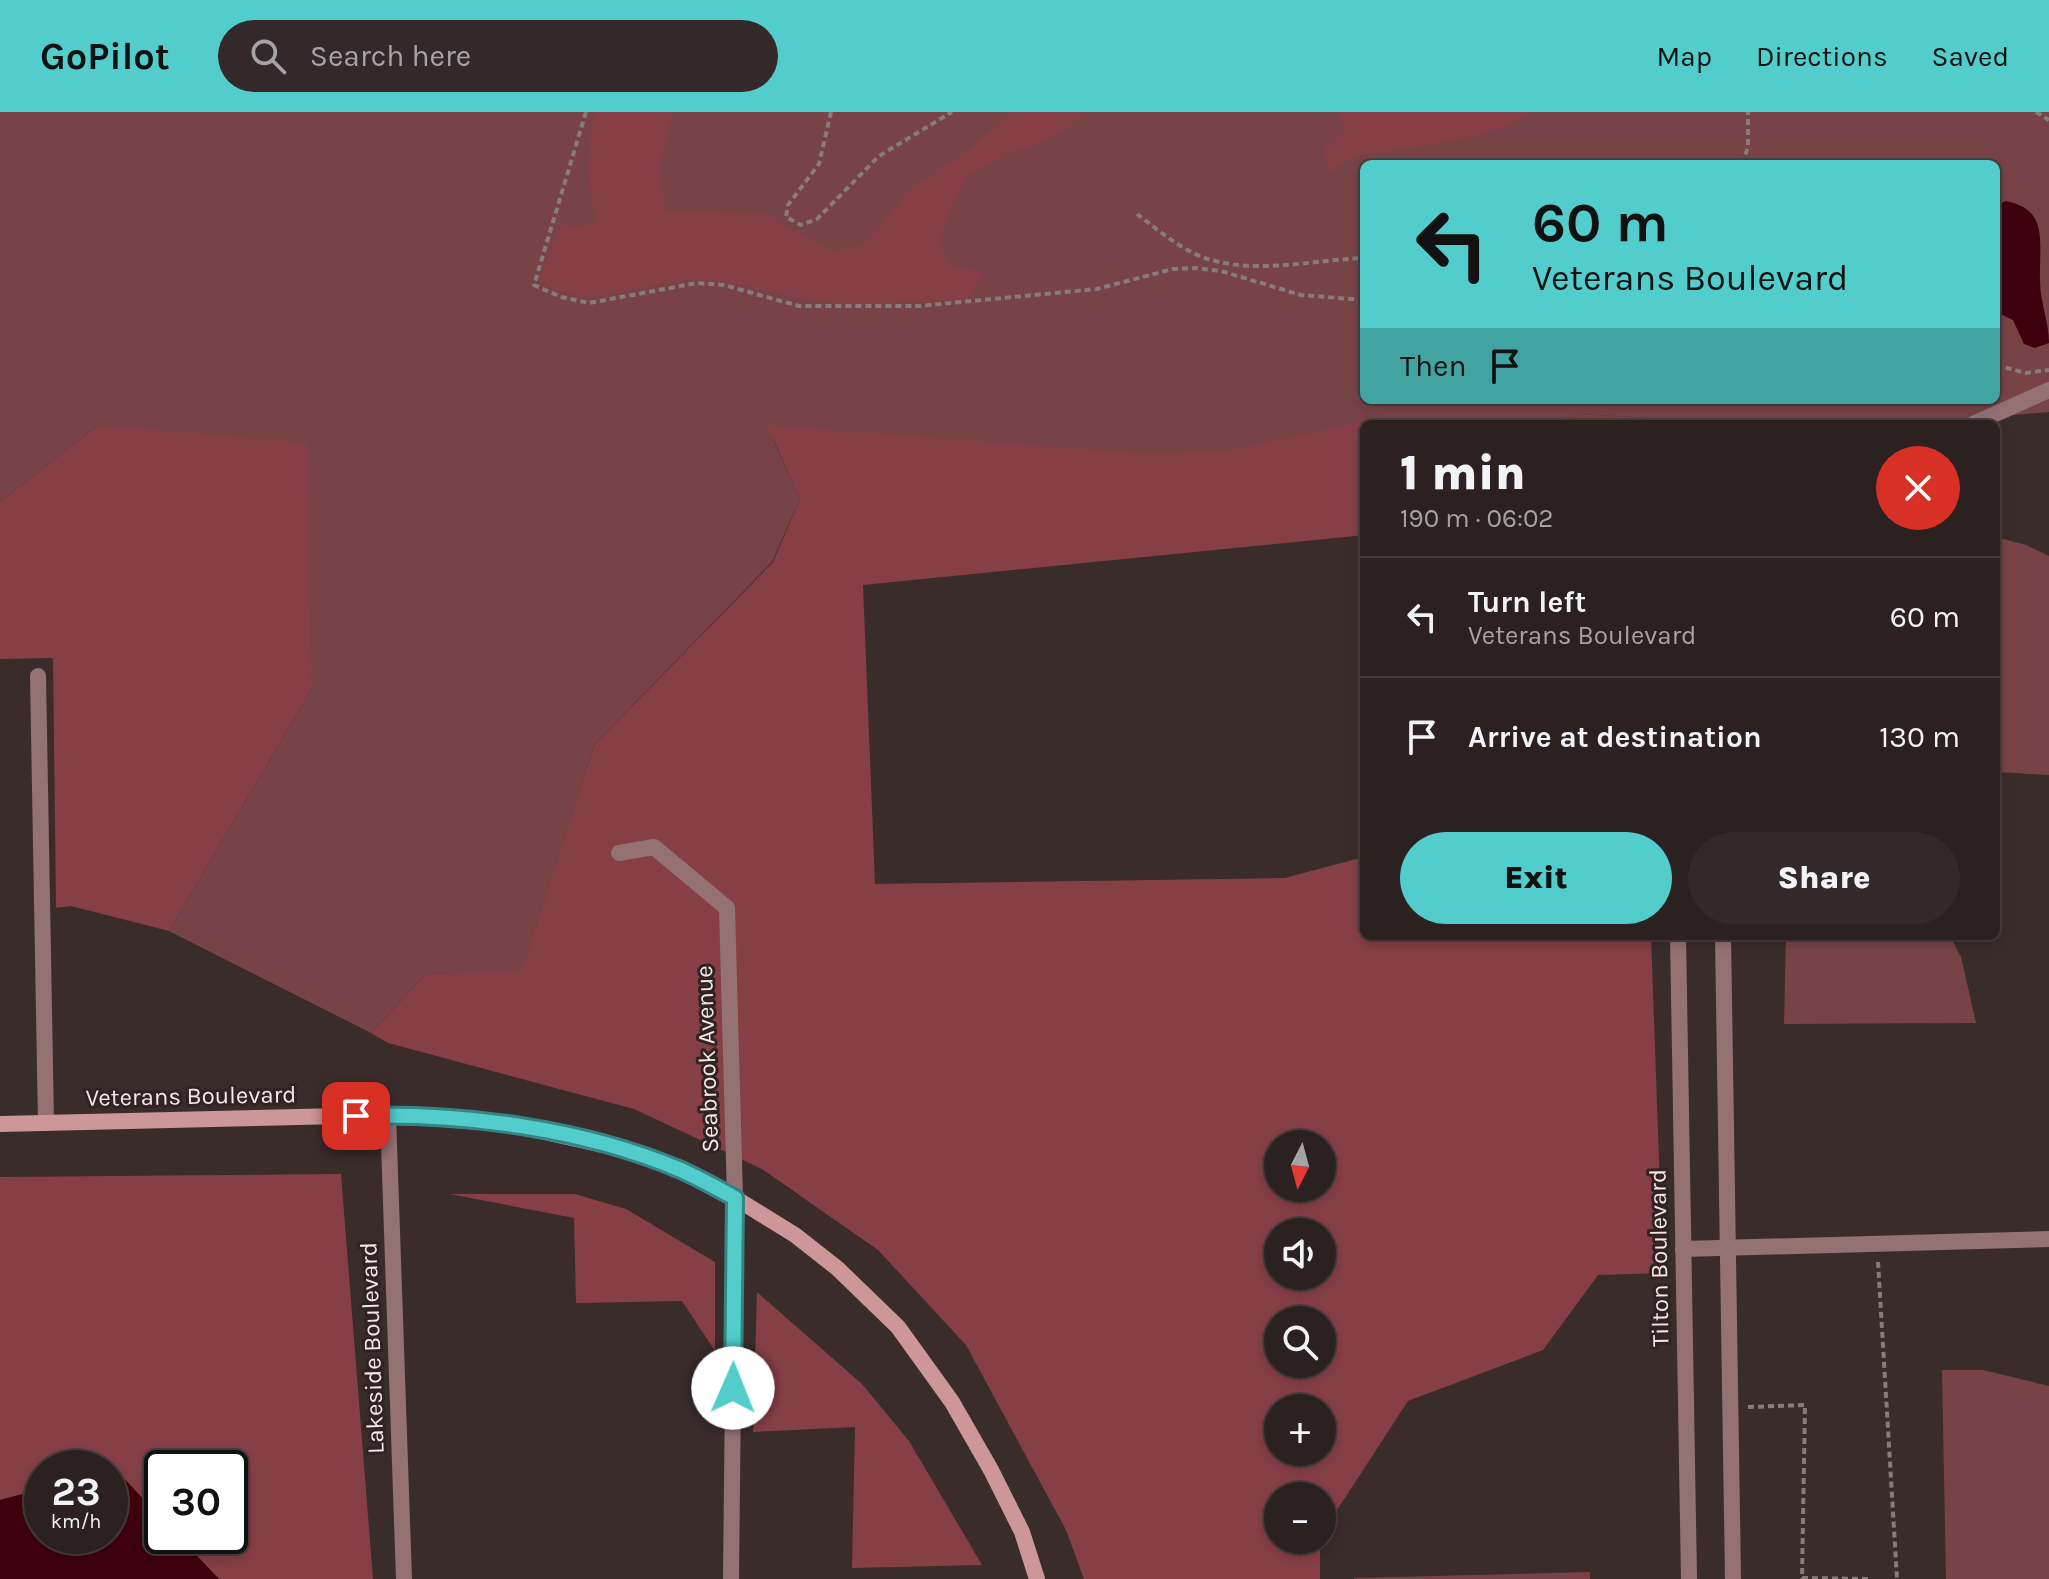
<!DOCTYPE html>
<html lang="en">
<head>
<meta charset="utf-8">
<style>
	:root { --surface:#2c2121; --page:#34292a; --text:#f1f3f6; --muted:#a6a3a5; --line:#483e3f; --accent:#52cdcc }
	body { margin:0; font-family:Karla,sans-serif; background:var(--page); color:var(--text); height:100vh; display:flex; flex-direction:column; font-size:30px; white-space:nowrap }
	* { box-sizing:border-box; margin:0 }
	p { font-size:26px; color:var(--muted) }
	.icon { flex:none; width:44px; height:44px; fill:none; stroke:currentColor; stroke-width:2; stroke-linecap:round; stroke-linejoin:round }
	.map { position:relative; flex:1; overflow:hidden }
	.sheet { position:absolute; left:1360px; top:308px; width:640px; height:520px; display:flex; flex-direction:column; background:var(--surface); border-radius:12px; box-shadow:0 4px 12px #0003,0 0 0 2px var(--line) }
	.sheet>* { flex:none }
	.guide { position:absolute; left:1360px; top:48px; width:640px; height:244px; border-radius:12px; box-shadow:0 4px 12px #0003,0 0 0 2px var(--line); background:#52cdcc; color:#111; overflow:hidden }
	.needle { width:52px; rotate:186deg }
	.buttons { position:absolute; left:1264px; top:1018px; display:grid; gap:16px }
	.buttons a { display:grid; place-items:center; width:72px; height:72px; border-radius:50%; background:var(--surface); box-shadow:0 4px 12px #0003,0 0 0 2px var(--line); font-size:40px }
	.speed { position:absolute; left:24px; top:1338px; display:flex; gap:16px; font-size:40px; font-weight:700; text-align:center }
	.speed>* { display:grid; place-content:center; width:104px; height:104px; border-radius:50%; background:var(--surface); box-shadow:0 4px 12px #0003,0 0 0 2px var(--line); line-height:1 }
	.speed small { font-size:20px; font-weight:400 }
	.speed .limit { border:4px solid #111; border-radius:12px; background:#fff; color:#111 }
	.pin { position:absolute; display:grid; place-items:center; width:68px; height:68px; color:#fff; margin:-34px; border-radius:16px; box-shadow:0 4px 12px #0006 }
	.me { position:absolute; width:88px; margin:-44px; rotate:1deg; stroke-linejoin:round; filter:drop-shadow(0 0 6px #0008) }
	.turn { display:flex; align-items:center; gap:28px; height:168px; padding:0 40px; font-size:36px }
	.turn .icon { width:104px; height:104px; stroke-width:2.5 }
	.turn b { display:block; font-size:56px; line-height:68px }
	.then { display:flex; align-items:center; height:76px; padding:0 40px; background:#0003; gap:16px; font-size:30px }
	.round { display:grid; place-items:center; flex:none; width:84px; height:84px; border-radius:42px; background:var(--page) }
	.head { display:flex; align-items:center; justify-content:space-between; height:136px; padding:0 40px }
	h1 { font-size:48px; font-weight:800; line-height:60px }
	.cta { display:flex; gap:16px; margin-top:auto; padding:16px 40px }
	.cta a { flex:1; height:92px; border-radius:48px; background:var(--accent); color:#111; font-size:32px; font-weight:800; line-height:92px; text-align:center }
	.cta a+a { background:var(--page); color:var(--text) }
	ul { padding:0; list-style:none }
	li { display:flex; align-items:center; gap:24px; height:120px; padding:0 40px; border-top:2px solid var(--line) }
	li div { flex:1 }
	li b { display:block; font-size:30px }
	li em { font-style:normal }
	header { display:flex; align-items:center; gap:48px; box-sizing:border-box; height:112px; padding:0 40px; background:var(--accent); color:#111 }
	header strong { font-size:38px }
	nav { display:flex; gap:44px; margin-inline-start:auto; font-size:28px }
	.search { width:560px; height:72px; background:var(--page); display:flex; align-items:center; gap:20px; box-sizing:border-box; padding:0 28px; border-radius:44px; color:var(--muted); font-size:30px }
	.map>svg:first-child { display:block }
</style>
</head>
<body>
<header>
<strong>GoPilot</strong>
<div class="search"><svg class="icon" aria-label="search" viewBox="0 0 24 24"><circle cx="10" cy="10" r="6"/><path d="M15 15l6 6"/></svg>Search here</div>
<nav><a>Map</a><a>Directions</a><a>Saved</a></nav>
</header>
<div class="map">
<svg width="2049" height="1467" viewBox="0 0 2049 1467">
	<rect width="100%" height="100%" fill="#3b2c2c"/>
	<g fill="#774347" fill-rule="evenodd">
		<path d="M0 0H2049V300L1909 312H1747L1581 302 1548 312H1364L1199 350 773 327 800 387 772 450 595 632 521 860 426 862 371 921 169 819 311 578 98 313 0 390ZM1364 52H1996V288H1364Z"/>
		<polygon points="1996,425 2026,433 2049,444 2049,663 1996,660"/>
		<polygon points="1786,824 1950,824 1961,845 1976,911 1784,912"/>
		<polygon points="1942,1258 1983,1258 2049,1274 2049,1467 1946,1467"/>
		<polygon points="1590,1460 1590,1467 1354,1467 1354,1466"/>
	</g>
	<g fill="#863f47" fill-rule="evenodd">
		<path d="M595 0H674L659 55 665 99 767 102 797 121 833 139 864 133 911 76 961 44 1012 0H1086L1059 23 1028 36 1006 41 968 64 952 95 940 128 950 154 985 160 969 187C922 188 874 194 827 190 777 185 727 162 675 169 626 175 585 200 539 168L560 113 581 115 598 110C586 78 587 34 595 0Z"/>
		<polygon points="1337,0 1534,0 1505,16 1437,32 1352,45 1331,61 1323,38 1346,18"/>
		<polygon points="1581,302 1663,307 1674,312 1548,312"/>
		<path d="M1382 306 1403 312H1364V423L863 473 875 772 1285 766 1364 745V824H1651L1663 1161 1598 1163 1543 1238 1408 1289 1322 1421V1384H1278V1428H1320V1467H1084L1066 1418 966 1233 878 1138 762 1057 634 997 388 931 371 921 426 862 521 859 595 632 773 450 800 387 767 313 1145 342 1219 340ZM1278 1032H1322V1076H1278ZM1278 1120H1322V1164H1278ZM1278 1208H1322V1252H1278ZM1278 1296H1322V1340H1278Z"/>
		<polygon points="98,313 308,331 311,578 169,819 71,794 56,796 53,546 0,547 0,390"/>
		<polygon points="341,1062 373,1467 219,1467 178,1424 230,1424 230,1356 162,1356 162,1407 117,1359 110,1360 110,1356 42,1356 42,1377 0,1388 0,1065"/>
		<polygon points="450,1082 575,1082 626,1097 715,1150 715,1239 682,1189 576,1191 574,1106"/>
		<polygon points="757,1180 862,1272 909,1329 982,1453 852,1456 855,1315 753,1320"/>
	</g>
	<g fill="#3f000d">
		<path d="M2006 89C2049 98 2039 128 2040 169 2040 190 2049 209 2049 231L2035 236 2024 232 2013 208 1996 200V176L2002 172 1996 134V93Z"/>
		<polygon points="117,1359 162,1407 162,1424 178,1424 219,1467 0,1467 0,1388 42,1377 42,1424 110,1424 110,1360"/>
	</g>
	<g fill="none" stroke-linecap="round" stroke-linejoin="round">
		<g stroke="#887b7b" stroke-width="4" stroke-dasharray="6 4" stroke-linecap="butt">
			<polyline points="586,0 534,173 561,185 589,191 697,171 724,173 799,194 919,194 1097,177 1173,157 1196,156 1221,159 1301,183 1364,188"/>
			<polyline points="831,0 819,52 788,93 786,105 801,113 817,107 879,44 952,0"/>
			<polyline points="2036,0 2049,8"/>
			<polyline points="1742,52 1748,35 1748,0"/>
			<path d="M1137 102C1158 118 1180 137 1205 146 1255 163 1312 148 1364 146"/>
			<polyline points="1996,253 2026,261 2049,258"/>
			<polyline points="1878,1150 1897,1467"/>
			<polyline points="1748,1295 1805,1293 1802,1466 1872,1467"/>
		</g>
		<g stroke="#947274" stroke-width="16">
			<polyline points="1973,312 2049,278"/>
			<polyline points="38,564 46,1011"/>
			<polyline points="619,741 654,735 727,796 735,1086 731,1467"/>
			<polyline points="1678,824 1689,1467"/>
			<polyline points="1723,824 1733,1467"/>
			<polyline points="388,1003 404,1467"/>
			<polyline points="1683,1137 2049,1127"/>
		</g>
		<polyline stroke="#cd9699" stroke-width="16" points="0,1012 388,1003 509,1012 621,1037 681,1058 735,1086 795,1123 837,1156 898,1215 952,1290 991,1358 1022,1420 1037,1467"/>
	</g>
	<g fill="none" stroke-linecap="round" stroke-linejoin="round">
		<defs>
			<path id="route" d="M356 1004C463 1001 582 1016 681 1058 699 1066 717 1076 735 1086L733 1276"/>
		</defs>
		<use href="#route" stroke="#358585" stroke-width="20"/>
		<use href="#route" stroke="#52cdcc" stroke-width="14"/>
	</g>
	<g text-anchor="middle" stroke-width="6" stroke-linejoin="round" paint-order="stroke">
		<g font-size="24" fill="#f3e8e8" stroke="#312223">
			<text transform="translate(707 947) rotate(-92)" y="8">Seabrook Avenue</text>
			<text transform="translate(191 984) rotate(-1)" y="8">Veterans Boulevard</text>
			<text transform="translate(1659 1146) rotate(-91)" y="8">Tilton Boulevard</text>
			<text transform="translate(372 1236) rotate(-92)" y="8">Lakeside Boulevard</text>
		</g>
	</g>
</svg>
<div class="buttons">
<a><svg class="needle" viewBox="-14 -14 28 28"><path d="M0-13l5 13h-10z" fill="#e53935"/><path d="M0 13l5-13h-10z" fill="#a6a3a5"/></svg></a>
<a><svg class="icon" aria-label="sound" viewBox="0 0 24 24"><path d="M4 9h4l5-4v14l-5-4H4zM17 9q2 3 0 6"/></svg></a>
<a><svg class="icon" aria-label="search" viewBox="0 0 24 24"><circle cx="10" cy="10" r="6"/><path d="M15 15l6 6"/></svg></a>
<a>+</a>
<a>−</a>
</div>
<div class="speed"><div>23<small>km/h</small></div><div class="limit">30</div></div>
<div class="pin" style="left:356px;top:1004px;background:#d93025"><svg class="icon" aria-label="arrive" viewBox="0 0 24 24"><path d="M6 21V4h12l-3 4 3 4H6"/></svg></div>
<svg class="me" style="left:733px;top:1276px" viewBox="-20 -20 40 40"><circle r="19" fill="#fff"/><path d="M0-13L10 11 0 6-10 11z" fill="#52cdcc"/></svg>
<div class="guide">
<div class="turn"><svg class="icon" aria-label="left" viewBox="0 0 24 24"><path d="M17 20v-9H6M10 6l-5 5 5 5"/></svg><div><b>60 m</b>Veterans Boulevard</div></div>
<div class="then">Then<svg class="icon" aria-label="arrive" viewBox="0 0 24 24"><path d="M6 21V4h12l-3 4 3 4H6"/></svg></div>
</div>
<section class="sheet">
<div class="head"><div><h1>1 min</h1><p>190 m · 06:02</p></div><a class="round" style="background:#d93025;color:#fff"><svg class="icon" aria-label="close" viewBox="0 0 24 24"><path d="M6 6l12 12M18 6L6 18"/></svg></a></div>
<ul>
<li><svg class="icon" aria-label="left" viewBox="0 0 24 24"><path d="M17 20v-9H6M10 6l-5 5 5 5"/></svg><div><b>Turn left</b><p>Veterans Boulevard</p></div><em>60 m</em></li>
<li><svg class="icon" aria-label="arrive" viewBox="0 0 24 24"><path d="M6 21V4h12l-3 4 3 4H6"/></svg><div><b>Arrive at destination</b></div><em>130 m</em></li>
</ul>
<div class="cta"><a>Exit</a><a>Share</a></div>
</section>
</div>
</body>
</html>
